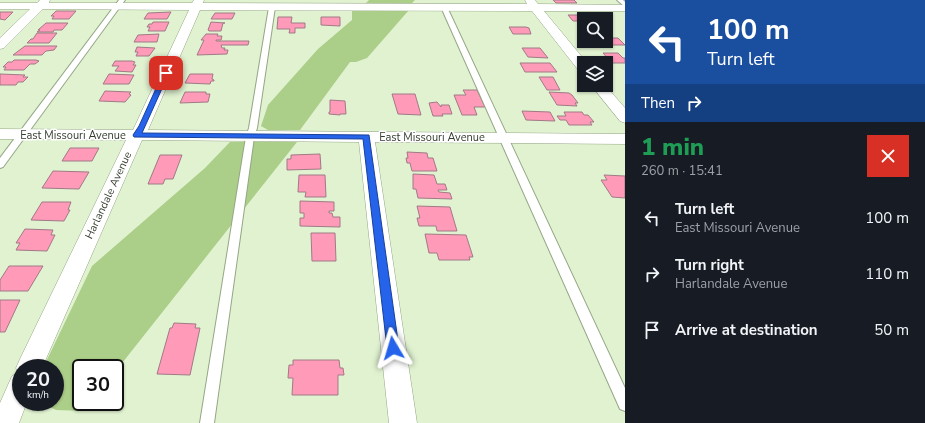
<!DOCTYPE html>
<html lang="en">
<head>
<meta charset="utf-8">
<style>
	:root { --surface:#171b24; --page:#20242c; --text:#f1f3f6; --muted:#9ea1a6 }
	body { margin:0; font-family:"Nunito Sans",sans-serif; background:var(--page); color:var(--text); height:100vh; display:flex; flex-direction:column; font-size:15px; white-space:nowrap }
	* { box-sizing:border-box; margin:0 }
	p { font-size:13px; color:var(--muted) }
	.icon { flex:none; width:22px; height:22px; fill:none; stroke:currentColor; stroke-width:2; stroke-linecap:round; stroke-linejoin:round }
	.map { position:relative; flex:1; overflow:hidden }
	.panel { display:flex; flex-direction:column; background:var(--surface); width:300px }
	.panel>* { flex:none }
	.guide { background:#1a4fa0; color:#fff; overflow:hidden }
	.buttons { position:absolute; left:577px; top:12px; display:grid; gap:8px }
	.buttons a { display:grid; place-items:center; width:36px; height:36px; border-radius:0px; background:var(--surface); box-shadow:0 1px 3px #0004; font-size:20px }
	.speed { position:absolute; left:12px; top:359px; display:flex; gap:8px; font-size:20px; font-weight:700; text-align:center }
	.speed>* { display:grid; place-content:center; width:52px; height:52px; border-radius:50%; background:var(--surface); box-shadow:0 1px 3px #0004; line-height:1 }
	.speed small { font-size:10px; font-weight:400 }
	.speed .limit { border:2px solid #111; border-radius:6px; background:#fff; color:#111 }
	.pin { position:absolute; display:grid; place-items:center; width:34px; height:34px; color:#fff; margin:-17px; border-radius:8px; box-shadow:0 2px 6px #0006 }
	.me { position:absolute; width:44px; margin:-22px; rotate:353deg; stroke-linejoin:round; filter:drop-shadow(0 0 3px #0008) }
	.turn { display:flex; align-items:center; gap:14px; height:84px; padding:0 16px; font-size:18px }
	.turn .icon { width:52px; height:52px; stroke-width:2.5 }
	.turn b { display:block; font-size:28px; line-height:34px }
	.then { display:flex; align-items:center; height:38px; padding:0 16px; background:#0003; gap:8px; font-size:15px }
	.round { display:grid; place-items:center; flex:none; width:42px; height:42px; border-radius:0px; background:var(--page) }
	.head { display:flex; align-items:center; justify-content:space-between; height:68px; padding:0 16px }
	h1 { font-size:24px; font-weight:800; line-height:30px; color:#1e9e55 }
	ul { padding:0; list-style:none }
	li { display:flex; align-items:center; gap:12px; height:56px; padding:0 16px }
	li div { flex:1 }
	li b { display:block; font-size:15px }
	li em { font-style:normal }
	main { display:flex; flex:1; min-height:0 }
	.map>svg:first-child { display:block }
</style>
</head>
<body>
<main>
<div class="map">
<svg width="625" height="423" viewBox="0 0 625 423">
	<rect width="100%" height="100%" fill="#e0f2d0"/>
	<g fill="#abce88">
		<polygon points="369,0 415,0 411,4 365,4"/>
		<polygon points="352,10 409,10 367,58 356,62 350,62 300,130 268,130 261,126 268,105 318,49 352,20"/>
		<polygon points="230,142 297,142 115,372 115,368 81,368 81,402 91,402 84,411 56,410 40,402 55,402 55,368 43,368 92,266 205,168"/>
	</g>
	<g fill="#ff9ab9" stroke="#a07a85">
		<polygon points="553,0 574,0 577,3 556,3"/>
		<polygon points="56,11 76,11 69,19 52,19 54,16 51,16"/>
		<polygon points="0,12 13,12 5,20 0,19"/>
		<polygon points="171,12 167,19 144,19 148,13"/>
		<polygon points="215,13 235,13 232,19 211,19"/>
		<polygon points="568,15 587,15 590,19 584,19 584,21 573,21"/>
		<polygon points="278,17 292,17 291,23 305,23 305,28 295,28 295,33 289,33 290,29 277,29"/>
		<polygon points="321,17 340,17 340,26 321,25"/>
		<polygon points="153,22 169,22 165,31 148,31 150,27 147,27 149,24 152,24"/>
		<polygon points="211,22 225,23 223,23 221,31 209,31 208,30"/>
		<polygon points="46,23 68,23 62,30 54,30 53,32 37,32 40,30 38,30"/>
		<polygon points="509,27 526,27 529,28 531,34 513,34"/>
		<polygon points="37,33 57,33 49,43 27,43 31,39 33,39"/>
		<polygon points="159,34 157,42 134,42 138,35"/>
		<polygon points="206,34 218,34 217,36 222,36 221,40 216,40 216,41 249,41 248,45 221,45 222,48 225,48 224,50 228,50 227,54 197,55 204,40 201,40"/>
		<polygon points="606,38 618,38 625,45 597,45 593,41 606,41"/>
		<polygon points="25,46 57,46 54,50 46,51 42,55 13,55"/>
		<polygon points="137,47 155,48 149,56 136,56 138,52 135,52"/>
		<polygon points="522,48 540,48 548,58 528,57"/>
		<polygon points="603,53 618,53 623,58 625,58 625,63 612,63"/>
		<polygon points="14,60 36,60 39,61 35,64 30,64 24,70 4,70 6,67 3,67 8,62 12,62"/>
		<polygon points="115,61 132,61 135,62 133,65 136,65 132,72 115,71 119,66 112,66"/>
		<polygon points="520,63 550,63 557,72 525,72"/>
		<polygon points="0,74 25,75 23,77 28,77 23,82 18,82 16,85 0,85"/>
		<polygon points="109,74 134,75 129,84 103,84"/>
		<polygon points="190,74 213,74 212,79 214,80 214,81 211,81 210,84 185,83"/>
		<polygon points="539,77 553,77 560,90 547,90"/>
		<polygon points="463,90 477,90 485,107 474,107 477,115 462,115 454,95 466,95"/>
		<polygon points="105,91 131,92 129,94 131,95 125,102 99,101"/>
		<polygon points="185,92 206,92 206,94 210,94 208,102 180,103"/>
		<polygon points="549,92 569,93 572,95 578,103 575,103 577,106 557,105"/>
		<polygon points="392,94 415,94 421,115 398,114"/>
		<polygon points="330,100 345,101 346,114 340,114 340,115 329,114 329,112 330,112"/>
		<polygon points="437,102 441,107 441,105 449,105 452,114 442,114 443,116 433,116 429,103"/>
		<polygon points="522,111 550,112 555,121 526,120"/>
		<polygon points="564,112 582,112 584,115 588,115 594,122 590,122 592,125 569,125 566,120 560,120 557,116 566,116"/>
		<polygon points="70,148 99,148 92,161 62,161"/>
		<polygon points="407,152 427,153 428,158 433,158 437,171 412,171 410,163 407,163 406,158 408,158"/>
		<polygon points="320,154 321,169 287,170 287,159 291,159 291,155"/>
		<polygon points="160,155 182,155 173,179 165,179 163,184 148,184"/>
		<polygon points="53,171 89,172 79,189 42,188"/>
		<polygon points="413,174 434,175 437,184 445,184 447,190 438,190 439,192 450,193 452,199 418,198 416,189 413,189"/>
		<polygon points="299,175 325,175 326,197 305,197 306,192 298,192"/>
		<polygon points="604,175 625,176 625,198 612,197 601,180 607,180"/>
		<polygon points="300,201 334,202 334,211 329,211 329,213 332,213 333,217 340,217 340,227 300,226 300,218 304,218 304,213 300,213"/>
		<polygon points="42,202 71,202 68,210 70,210 64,221 31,220"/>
		<polygon points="417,206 450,207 457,231 437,231 436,226 419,226 417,218 420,218"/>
		<polygon points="25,229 53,230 51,235 55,235 47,251 16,250 20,243 16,243"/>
		<polygon points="311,233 335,233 336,261 312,261"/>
		<polygon points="425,234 466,235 473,257 469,257 470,260 439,260 437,253 429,253"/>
		<polygon points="9,266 43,266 28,291 0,291 0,280"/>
		<polygon points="0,300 20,300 5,332 0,332"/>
		<polygon points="174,323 196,324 195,328 200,328 190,375 157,374 170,328 172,328"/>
		<polygon points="293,360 339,360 340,368 343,368 344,375 338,375 338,395 292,395 293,378 288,378 289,365 293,365"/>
	</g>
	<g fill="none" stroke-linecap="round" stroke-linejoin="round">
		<defs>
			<g id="service">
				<polygon points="119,0 125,0 3,167 0,168 0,158"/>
				<polygon points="617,0 623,0 625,2 625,7"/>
				<polygon points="272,5 275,7 257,128 254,137 214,423 200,423 246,137 249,128 269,7"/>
				<polygon points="442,6 447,7 625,388 625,411 620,409 441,7"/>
			</g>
			<g id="minor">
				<polygon points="40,0 50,0 49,3 192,3 194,0 204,0 203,3 527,4 525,0 535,0 538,4 625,5 625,11 544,11 587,63 584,63 584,72 579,71 532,11 200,10 148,130 625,134 625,144 375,142 417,423 389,423 359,142 142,140 42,368 21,368 21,402 27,402 19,423 0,423 0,403 12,376 18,373 16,368 20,359 126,140 0,139 0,129 133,130 189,10 43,9 4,48 0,49 0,38 30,9 0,9 0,3 37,3"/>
				<polygon points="591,85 605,85 625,108 625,123 620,121"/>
			</g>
		</defs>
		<use href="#service" stroke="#95a686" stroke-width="2"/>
		<use href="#minor" stroke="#95a686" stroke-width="1"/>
		<use href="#service" fill="#fff" fill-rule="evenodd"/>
		<use href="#minor" fill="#fff" fill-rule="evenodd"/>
	</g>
	<polygon fill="#2563eb" stroke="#184099" points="166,71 169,73 142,133 369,135 399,348 397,352 393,354 389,352 387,348 363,139 134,137 133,135 139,126 163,73"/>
	<g text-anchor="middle" stroke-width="3" stroke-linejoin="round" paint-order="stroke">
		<g font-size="11" fill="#363e30" stroke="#fff">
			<text x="73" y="139">East Missouri Avenue</text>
			<text x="432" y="141">East Missouri Avenue</text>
			<text transform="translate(108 195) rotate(-65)" y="4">Harlandale Avenue</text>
		</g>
	</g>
</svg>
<div class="buttons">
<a><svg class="icon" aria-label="search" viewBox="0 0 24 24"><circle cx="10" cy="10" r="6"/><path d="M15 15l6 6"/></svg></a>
<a><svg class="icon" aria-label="layers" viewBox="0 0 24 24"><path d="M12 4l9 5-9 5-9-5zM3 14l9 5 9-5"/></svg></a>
</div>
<div class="speed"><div>20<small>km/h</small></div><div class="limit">30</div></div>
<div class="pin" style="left:166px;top:73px;background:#d93025"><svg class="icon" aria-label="arrive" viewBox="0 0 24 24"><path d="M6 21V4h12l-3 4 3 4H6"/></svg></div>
<svg class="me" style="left:393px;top:348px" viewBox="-20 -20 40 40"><path d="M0-17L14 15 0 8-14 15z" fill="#2563eb" stroke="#fff" stroke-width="4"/></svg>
</div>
<section class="panel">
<div class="guide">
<div class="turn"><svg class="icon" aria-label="left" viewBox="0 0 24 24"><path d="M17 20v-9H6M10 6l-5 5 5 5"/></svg><div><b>100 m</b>Turn left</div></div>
<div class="then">Then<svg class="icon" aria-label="right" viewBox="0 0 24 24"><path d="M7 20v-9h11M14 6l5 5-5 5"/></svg></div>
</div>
<div class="head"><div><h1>1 min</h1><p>260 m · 15:41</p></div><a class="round" style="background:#d93025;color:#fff"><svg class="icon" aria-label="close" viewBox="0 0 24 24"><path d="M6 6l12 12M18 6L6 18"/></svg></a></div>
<ul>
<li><svg class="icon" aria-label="left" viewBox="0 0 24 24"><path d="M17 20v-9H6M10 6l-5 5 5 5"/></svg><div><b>Turn left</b><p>East Missouri Avenue</p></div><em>100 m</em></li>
<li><svg class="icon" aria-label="right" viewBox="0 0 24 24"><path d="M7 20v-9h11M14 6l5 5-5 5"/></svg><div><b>Turn right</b><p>Harlandale Avenue</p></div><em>110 m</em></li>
<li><svg class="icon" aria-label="arrive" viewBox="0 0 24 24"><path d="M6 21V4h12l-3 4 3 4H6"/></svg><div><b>Arrive at destination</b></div><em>50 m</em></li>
</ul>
</section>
</main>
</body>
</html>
